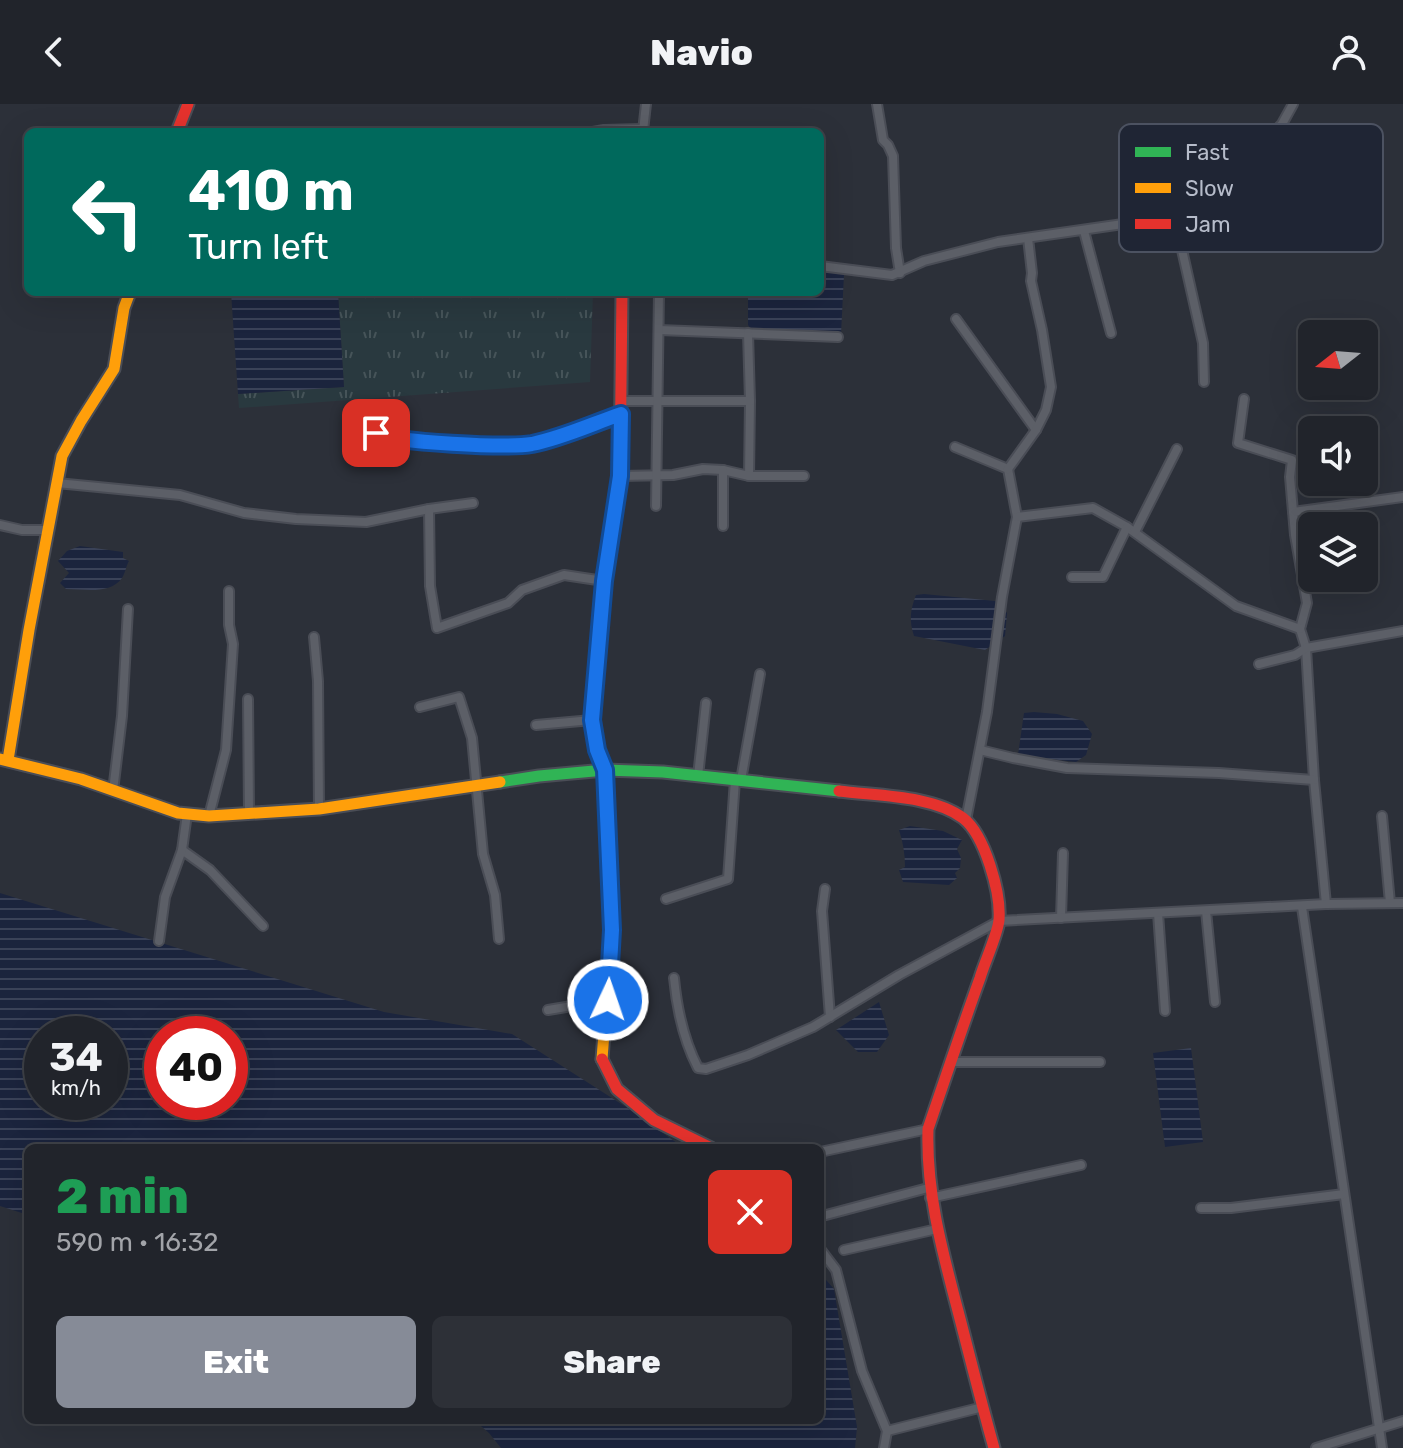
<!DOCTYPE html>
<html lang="en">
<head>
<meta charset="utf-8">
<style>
	:root { --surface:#21242b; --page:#2d3037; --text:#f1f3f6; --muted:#a2a4a9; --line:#3e4147; --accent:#868b97 }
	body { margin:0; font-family:Rubik,sans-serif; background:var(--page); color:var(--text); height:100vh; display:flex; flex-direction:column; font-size:30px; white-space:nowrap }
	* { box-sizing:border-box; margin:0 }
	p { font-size:26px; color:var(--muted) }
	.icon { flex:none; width:44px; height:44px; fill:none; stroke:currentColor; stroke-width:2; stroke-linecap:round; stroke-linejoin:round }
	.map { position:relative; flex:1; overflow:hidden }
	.side { position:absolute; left:24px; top:1040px; width:800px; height:280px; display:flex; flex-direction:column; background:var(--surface); border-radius:12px; box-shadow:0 8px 32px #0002,0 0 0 2px var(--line) }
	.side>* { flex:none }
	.guide { position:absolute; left:24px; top:24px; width:800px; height:168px; border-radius:12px; box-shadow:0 8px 32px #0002,0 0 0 2px var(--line); background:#00695c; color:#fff; overflow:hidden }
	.needle { width:52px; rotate:253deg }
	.fabs { position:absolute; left:1298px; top:216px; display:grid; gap:16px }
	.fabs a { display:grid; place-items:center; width:80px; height:80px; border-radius:12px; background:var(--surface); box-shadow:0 8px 32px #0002,0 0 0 2px var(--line); font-size:40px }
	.speed { position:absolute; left:24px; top:912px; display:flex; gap:16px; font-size:40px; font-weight:700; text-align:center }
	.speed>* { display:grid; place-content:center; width:104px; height:104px; border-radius:50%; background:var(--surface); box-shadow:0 8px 32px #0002,0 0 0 2px var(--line); line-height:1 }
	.speed small { font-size:20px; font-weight:400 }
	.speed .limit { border:12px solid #d22; background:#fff; color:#111 }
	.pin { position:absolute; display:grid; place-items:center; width:68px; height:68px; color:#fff; margin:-34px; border-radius:16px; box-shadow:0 4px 12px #0006 }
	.me { position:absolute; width:88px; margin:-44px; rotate:3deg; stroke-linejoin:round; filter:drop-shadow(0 0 6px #0008) }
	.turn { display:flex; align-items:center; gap:28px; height:168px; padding:0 32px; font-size:36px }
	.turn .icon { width:104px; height:104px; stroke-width:2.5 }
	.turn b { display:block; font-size:56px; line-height:68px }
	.round { display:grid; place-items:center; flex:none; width:84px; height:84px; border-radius:12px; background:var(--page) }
	.head { display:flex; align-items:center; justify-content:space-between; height:136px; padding:0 32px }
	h1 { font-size:48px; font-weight:800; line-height:60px; color:#1e9e55 }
	.primary-button { display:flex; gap:16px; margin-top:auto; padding:16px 32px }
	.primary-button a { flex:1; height:92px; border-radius:12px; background:var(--accent); color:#fff; font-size:32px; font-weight:800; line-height:92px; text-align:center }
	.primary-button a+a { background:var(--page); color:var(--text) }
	header { display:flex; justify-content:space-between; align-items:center; height:104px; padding:0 32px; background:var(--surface); font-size:36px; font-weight:800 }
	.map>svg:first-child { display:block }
</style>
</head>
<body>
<header><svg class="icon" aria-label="back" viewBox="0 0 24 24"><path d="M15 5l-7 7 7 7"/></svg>Navio<svg class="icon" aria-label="person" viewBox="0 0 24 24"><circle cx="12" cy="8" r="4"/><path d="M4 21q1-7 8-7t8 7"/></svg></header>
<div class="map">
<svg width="1403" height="1344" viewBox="0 0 1403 1344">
	<defs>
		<pattern id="grass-tufts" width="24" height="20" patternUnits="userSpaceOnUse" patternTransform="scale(2)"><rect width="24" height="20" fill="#29393f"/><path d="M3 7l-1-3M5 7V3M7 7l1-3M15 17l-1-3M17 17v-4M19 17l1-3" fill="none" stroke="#465459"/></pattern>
		<pattern id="water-rules" width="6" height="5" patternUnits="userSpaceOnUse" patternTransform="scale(2)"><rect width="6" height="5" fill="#1b243d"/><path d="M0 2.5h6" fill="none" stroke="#3a4258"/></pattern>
	</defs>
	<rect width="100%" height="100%" fill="#2c3039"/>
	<polygon fill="url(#grass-tufts)" points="338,188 593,188 590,278 239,304 238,290 344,283"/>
	<g fill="url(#water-rules)" fill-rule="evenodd">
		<polygon points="820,167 844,170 841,230 752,227 748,221 748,188 820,188"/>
		<polygon points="231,188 338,188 344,283 238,290"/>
		<path d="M80 442 123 448V454L129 457C126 462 125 470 122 474 110 491 84 485 66 485L60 479 69 469 58 457 67 447Z"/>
		<path d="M924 490 995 497 1007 509 1005 532 985 546 914 532C909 517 910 506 916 491Z"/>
		<polygon points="1034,608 1057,610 1083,617 1092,630 1086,651 1076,658 1018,651 1024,609"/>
		<path d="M910 722 943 727 962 736 957 745 961 754 960 764 955 769 957 774 949 781 903 778 899 766 905 763C905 750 903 738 899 726Z"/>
		<path d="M0 789 384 908 512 930 626 1003 684 1044H28V1111L0 1102ZM42 930H110V998H42ZM162 930H230V998H162Z"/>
		<polygon points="879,898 889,931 877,948 858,948 836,926"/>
		<polygon points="1191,944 1203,1038 1165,1043 1153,949"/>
		<polygon points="820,1169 834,1185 857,1323 855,1344 501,1344 489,1329 474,1316 820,1316"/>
	</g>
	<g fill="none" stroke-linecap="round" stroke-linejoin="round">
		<defs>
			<g id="street">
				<polyline points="877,0 883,36 888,41 893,52 896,144 900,169"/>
				<polyline points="643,27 646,0"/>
				<polyline points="593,28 604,26 643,25"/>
				<polyline points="1173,106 1203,239 1204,278"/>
				<polyline points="1084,127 1111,229"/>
				<polyline points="820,162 892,171 924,157 998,138 1123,120 1173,106 1194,98 1211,86 1250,53 1282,20 1293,0"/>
				<polyline points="956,215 1036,326"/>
				<polyline points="659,226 838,233"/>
				<polyline points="748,229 750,297 749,372"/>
				<polyline points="1244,295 1238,339 1292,356 1290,373 1295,431 1307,499 1300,525 1306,544 1314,676 1326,800"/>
				<polyline points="622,297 750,297"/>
				<polyline points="365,314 376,329 385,333 440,339 530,340 621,310"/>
				<polyline points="955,343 1008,365 1017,413 1002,493 987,608 966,716"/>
				<polyline points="1008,365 1036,326 1046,306 1051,283 1042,226 1031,177 1032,169 1028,134"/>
				<polyline points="620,372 673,371 703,365 723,366 749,372 804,372"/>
				<polyline points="57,379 180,391 244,409 296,415 366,418 429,405 473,399"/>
				<polyline points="656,402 659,188"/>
				<polyline points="429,405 430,482 437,524 508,499 522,486 564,471 604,477"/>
				<polyline points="1293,408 1403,393"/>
				<polyline points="1017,413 1093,404 1127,423 1236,502 1300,525"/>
				<polyline points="0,421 22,426 48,426"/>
				<polyline points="723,422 723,366"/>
				<polyline points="1135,428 1177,345"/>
				<polyline points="1072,473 1103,473 1127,423"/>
				<polyline points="314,533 318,577 319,705"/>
				<polyline points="1259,560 1295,551 1306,544 1403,527"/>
				<polyline points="248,595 249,708"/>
				<polyline points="420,603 459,593 472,634 483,750 495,791 499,835"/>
				<polyline points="536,621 592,616"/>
				<polyline points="980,646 1013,654 1067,664 1219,669 1314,676"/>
				<polyline points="698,672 706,599"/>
				<polyline points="741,676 760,570"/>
				<polyline points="113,687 122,612 128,505"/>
				<polyline points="209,712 226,646 233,540 229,521 229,487"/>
				<polyline points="1382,712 1390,799"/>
				<polyline points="182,746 210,766 263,822"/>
				<polyline points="825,785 822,807 830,913"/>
				<polyline points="666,795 728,775 735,676"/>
				<polyline points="1302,803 1382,1344"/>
				<polyline points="1206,807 1215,898"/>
				<polyline points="1158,809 1165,907"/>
				<polyline points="1061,814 1063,749"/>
				<polyline points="159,837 165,793 182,746 187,710"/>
				<path d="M674 874C677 906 683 935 698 964L706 965 748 951 813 923 899 871 999 817 1326 800 1403 799"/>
				<polyline points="548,906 608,896"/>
				<polyline points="952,958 1100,958"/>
				<polyline points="820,1048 928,1025"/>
				<polyline points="930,1094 1081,1061"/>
				<polyline points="1201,1104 1231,1104 1344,1090"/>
				<polyline points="826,1111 928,1084"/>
				<polyline points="820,1145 836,1166 862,1267 887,1327 884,1344"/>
				<polyline points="844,1146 937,1125"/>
				<polyline points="887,1327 983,1303"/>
				<polyline points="1316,1344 1403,1317"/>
			</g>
			<polyline id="fast" points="500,678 539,672 605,666 663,668 839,687"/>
			<g id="slow">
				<path d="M593 599C591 623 596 644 605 666L612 826 602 955"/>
				<polyline points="0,655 81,675 178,709 209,712 319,705 500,678"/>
				<polyline points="8,656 29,526 62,352 81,317 114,265 124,204 130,188"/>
			</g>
			<g id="jam">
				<polyline points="177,28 188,0"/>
				<polyline points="593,599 604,477 620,372 622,188"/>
				<path d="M839 687C876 692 932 691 963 714 985 731 1001 789 999 816 998 829 984 860 980 874 962 924 945 975 928 1025 926 1088 942 1146 958 1207 970 1253 981 1298 994 1344"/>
				<polyline points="602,955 617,985 654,1016 711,1044"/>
			</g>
		</defs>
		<use href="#street" stroke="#4a4d56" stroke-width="12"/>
		<use href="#fast" stroke="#4a4d56" stroke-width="15"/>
		<use href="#slow" stroke="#4a4d56" stroke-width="15"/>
		<use href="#jam" stroke="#4a4d56" stroke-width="15"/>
		<use href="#street" stroke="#5c5f67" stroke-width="8"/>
		<use href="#fast" stroke="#30b455" stroke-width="11"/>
		<use href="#slow" stroke="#ff9f0a" stroke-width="11"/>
		<use href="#jam" stroke="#e5322d" stroke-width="11"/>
	</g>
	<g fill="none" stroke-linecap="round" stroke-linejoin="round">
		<defs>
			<path id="route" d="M376 329C395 339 508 344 532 340 562 334 592 320 621 310L620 372 604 477 592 616 597 646 605 666 612 826 608 896"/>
		</defs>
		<use href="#route" stroke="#114b97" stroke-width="20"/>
		<use href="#route" stroke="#1a73e8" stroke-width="14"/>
	</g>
	<rect x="1119" y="20" width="264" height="128" rx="12" fill="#1f2534" stroke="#4c5261" stroke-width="2"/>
	<rect x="1135" y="43" width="36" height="10" fill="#30b455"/>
	<rect x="1135" y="79" width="36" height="10" fill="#ff9f0a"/>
	<rect x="1135" y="115" width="36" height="10" fill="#e5322d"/>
	<g font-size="22" fill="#b6bcca">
		<text x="1185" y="56">Fast</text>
		<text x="1185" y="92">Slow</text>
		<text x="1185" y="128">Jam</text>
	</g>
</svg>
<div class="fabs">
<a><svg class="needle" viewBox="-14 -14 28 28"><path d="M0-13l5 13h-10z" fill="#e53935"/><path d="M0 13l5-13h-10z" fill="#a2a4a9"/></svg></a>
<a><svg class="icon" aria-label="sound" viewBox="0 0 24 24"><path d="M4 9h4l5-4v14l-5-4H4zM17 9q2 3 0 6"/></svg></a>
<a><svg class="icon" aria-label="layers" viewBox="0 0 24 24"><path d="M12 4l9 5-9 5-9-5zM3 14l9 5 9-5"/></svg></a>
</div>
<div class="speed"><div>34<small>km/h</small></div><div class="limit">40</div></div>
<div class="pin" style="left:376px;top:329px;background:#d93025"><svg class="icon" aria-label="arrive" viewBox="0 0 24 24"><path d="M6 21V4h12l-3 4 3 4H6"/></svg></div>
<svg class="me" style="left:608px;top:896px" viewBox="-20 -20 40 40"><circle r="17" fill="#1a73e8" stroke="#fff" stroke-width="3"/><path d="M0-11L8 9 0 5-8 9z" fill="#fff"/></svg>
<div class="guide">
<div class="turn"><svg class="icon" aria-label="left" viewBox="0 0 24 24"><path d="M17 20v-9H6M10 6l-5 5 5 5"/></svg><div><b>410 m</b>Turn left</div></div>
</div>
<section class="side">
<div class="head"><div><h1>2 min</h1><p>590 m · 16:32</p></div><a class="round" style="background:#d93025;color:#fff"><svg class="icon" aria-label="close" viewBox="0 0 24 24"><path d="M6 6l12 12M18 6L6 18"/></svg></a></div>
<div class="primary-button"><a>Exit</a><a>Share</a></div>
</section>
</div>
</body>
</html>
